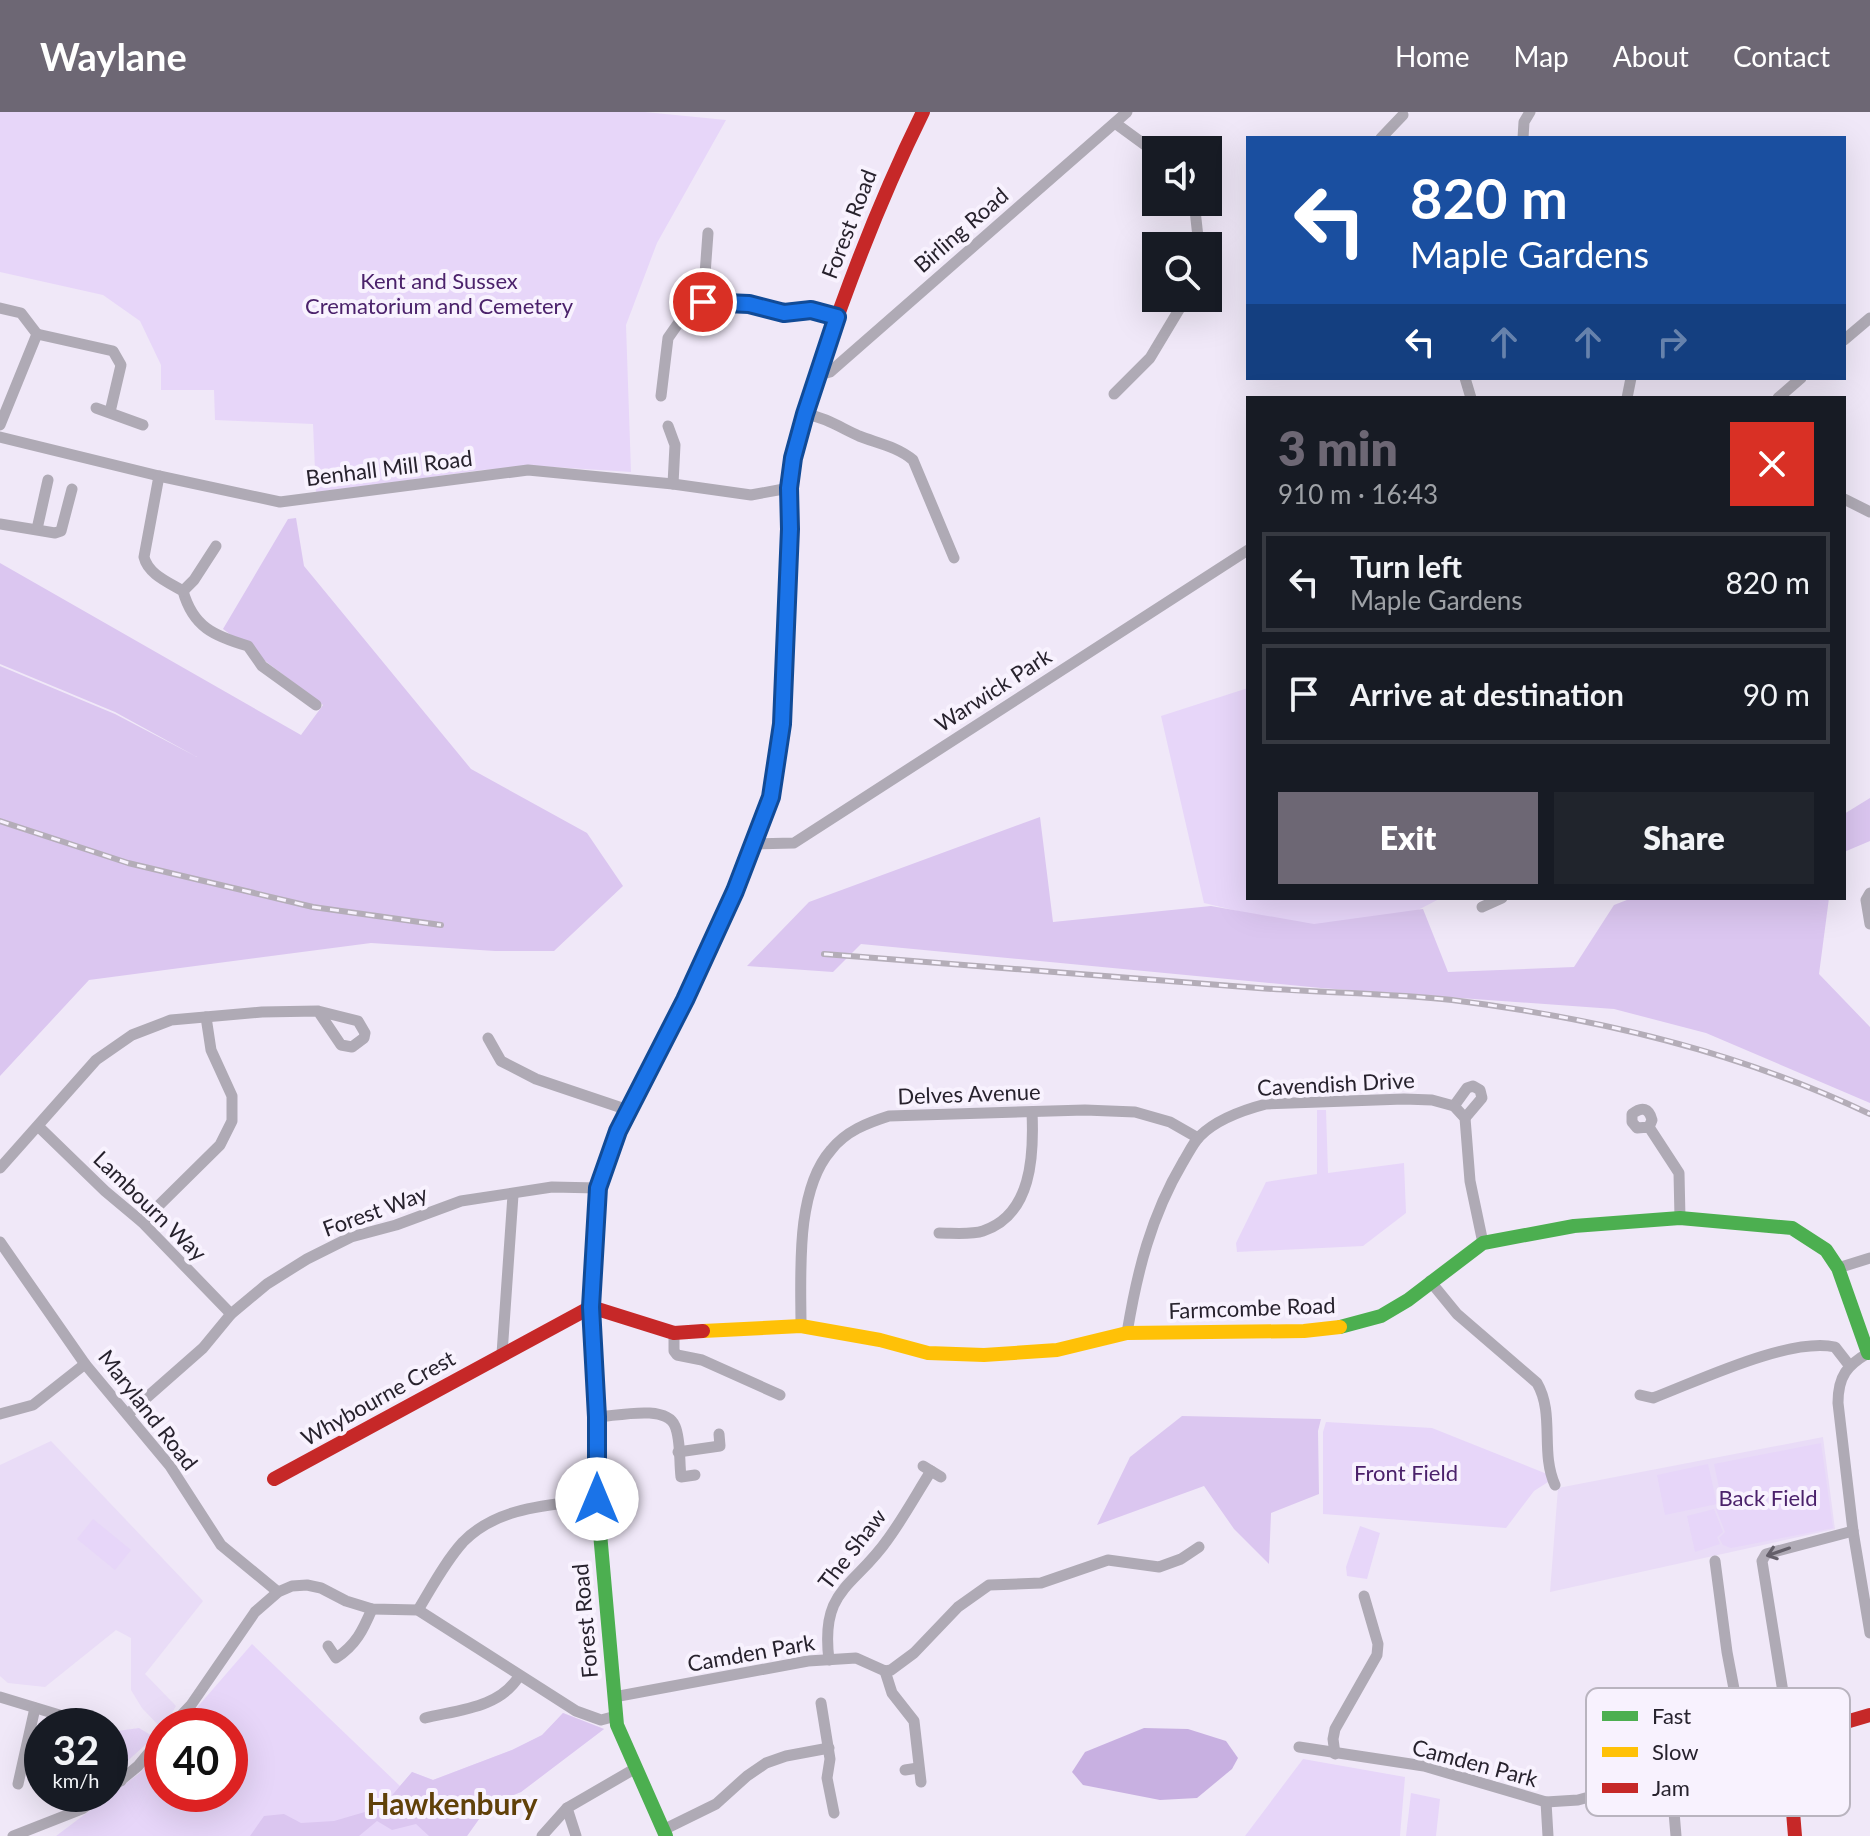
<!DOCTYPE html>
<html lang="en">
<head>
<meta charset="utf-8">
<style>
	:root { --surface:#171b24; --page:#20242c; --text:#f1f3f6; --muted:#9ea1a6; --line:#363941; --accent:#6d6774 }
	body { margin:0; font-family:Lato,sans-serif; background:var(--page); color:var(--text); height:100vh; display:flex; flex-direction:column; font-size:30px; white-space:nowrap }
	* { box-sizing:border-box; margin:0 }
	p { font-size:26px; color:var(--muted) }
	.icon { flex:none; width:44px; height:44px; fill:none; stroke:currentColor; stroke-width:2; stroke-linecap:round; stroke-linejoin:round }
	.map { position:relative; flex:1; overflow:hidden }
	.sheet { position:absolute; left:1246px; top:284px; width:600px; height:504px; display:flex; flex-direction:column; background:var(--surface); border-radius:0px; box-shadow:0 8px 32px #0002 }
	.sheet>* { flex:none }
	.guide { position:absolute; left:1246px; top:24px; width:600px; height:244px; border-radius:0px; box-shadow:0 8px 32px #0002; background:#1a4fa0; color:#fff; overflow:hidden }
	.buttons { position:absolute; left:1142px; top:24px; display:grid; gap:16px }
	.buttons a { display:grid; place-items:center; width:80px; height:80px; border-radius:0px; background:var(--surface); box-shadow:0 8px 32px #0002; font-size:40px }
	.speed { position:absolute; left:24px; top:1596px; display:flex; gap:16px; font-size:40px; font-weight:700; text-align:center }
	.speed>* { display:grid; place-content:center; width:104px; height:104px; border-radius:50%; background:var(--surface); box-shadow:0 8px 32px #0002; line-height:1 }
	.speed small { font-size:20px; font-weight:400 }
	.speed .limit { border:12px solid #d22; background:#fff; color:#111 }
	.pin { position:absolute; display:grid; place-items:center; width:68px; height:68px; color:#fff; margin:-34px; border:4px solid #fff; border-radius:50%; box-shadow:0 2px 8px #0007 }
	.me { position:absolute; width:88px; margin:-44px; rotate:0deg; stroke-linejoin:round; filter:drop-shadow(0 0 6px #0008) }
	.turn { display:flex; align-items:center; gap:28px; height:168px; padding:0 32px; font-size:36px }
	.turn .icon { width:104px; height:104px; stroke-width:2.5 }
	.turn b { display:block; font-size:56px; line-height:68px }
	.lanes { display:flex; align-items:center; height:76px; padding:0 32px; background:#0003; justify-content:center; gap:40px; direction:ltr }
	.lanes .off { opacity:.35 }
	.round { display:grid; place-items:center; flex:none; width:84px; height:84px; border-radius:0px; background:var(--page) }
	.head { display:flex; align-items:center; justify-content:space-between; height:136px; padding:0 32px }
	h1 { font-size:48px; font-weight:800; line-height:60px; color:var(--accent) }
	.cta { display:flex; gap:16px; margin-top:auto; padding:16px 32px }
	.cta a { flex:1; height:92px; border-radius:0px; background:var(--accent); color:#fff; font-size:32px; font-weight:800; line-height:92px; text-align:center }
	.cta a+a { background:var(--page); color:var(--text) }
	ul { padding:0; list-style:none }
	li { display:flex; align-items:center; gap:24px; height:100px; margin:0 16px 12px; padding:0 16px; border:4px solid var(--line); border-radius:0px }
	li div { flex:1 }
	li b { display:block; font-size:30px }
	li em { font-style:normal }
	header { display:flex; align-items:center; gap:48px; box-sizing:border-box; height:112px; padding:0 40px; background:var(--accent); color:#fff }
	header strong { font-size:38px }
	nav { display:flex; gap:44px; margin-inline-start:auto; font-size:28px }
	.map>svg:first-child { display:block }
</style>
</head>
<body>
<header>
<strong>Waylane</strong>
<nav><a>Home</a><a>Map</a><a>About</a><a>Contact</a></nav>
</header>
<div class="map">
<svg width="1870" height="1724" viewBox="0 0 1870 1724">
	<rect width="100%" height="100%" fill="#f0e8f8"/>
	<g fill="#e9dcf7">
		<polygon points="1823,1325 1835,1417 1550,1480 1558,1376"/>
		<polygon points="51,1329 203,1489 145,1562 176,1594 162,1617 142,1596 131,1578 131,1526 116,1518 45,1575 8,1571 0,1564 0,1353"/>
	</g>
	<g fill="#e7d6f9">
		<polygon points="0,0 645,0 726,8 657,131 626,213 631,360 537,354 482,358 316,381 313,312 215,308 214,278 161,278 161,253 140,209 103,183 0,160"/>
		<polygon points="1248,576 1248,786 1441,786 1395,810 1317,818 1204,791 1161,604"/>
		<polygon points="1317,998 1326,998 1328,1061 1404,1051 1406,1101 1363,1134 1237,1140 1236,1131 1266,1070 1317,1062"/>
		<polygon points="1326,1310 1432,1316 1547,1362 1548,1370 1534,1379 1506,1416 1323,1402 1323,1320"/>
		<polygon points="1821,1331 1833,1416 1731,1436 1723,1433 1719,1426 1725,1420 1716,1397 1723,1395 1714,1352"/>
		<polygon points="1708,1352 1717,1392 1665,1403 1657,1363"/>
		<polygon points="1714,1397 1723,1420 1717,1425 1720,1432 1695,1440 1687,1404"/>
		<polygon points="93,1407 131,1438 115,1458 77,1427"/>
		<polygon points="1360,1414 1380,1421 1367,1467 1347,1464 1346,1455"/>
		<polygon points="252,1532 400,1674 412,1660 433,1668 512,1638 543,1623 563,1601 604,1617 521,1680 489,1693 467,1724 56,1724 141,1660 162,1636 162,1682 230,1682 230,1614 181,1614"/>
		<polygon points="139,1616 154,1625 123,1653 111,1646 110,1620"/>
		<polygon points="1303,1647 1405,1665 1400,1724 1245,1724"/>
		<polygon points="1411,1681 1440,1687 1436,1724 1406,1724"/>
	</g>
	<g fill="#dbc6f0">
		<polygon points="296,406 304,454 471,657 587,721 623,774 554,839 495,839 371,831 89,868 0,964 0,554 115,602 197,645 115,600 0,552 0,451 301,623 323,593 223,517 288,407"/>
		<polygon points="1870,686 1870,729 1844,740 1844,702"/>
		<polygon points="1040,705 1053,810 1211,794 1314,812 1423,797 1448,860 1574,855 1614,793 1632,786 1829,786 1819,862 1870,915 1870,991 1706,921 1614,897 1321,876 861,832 833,860 747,854 809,790"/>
		<polygon points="1182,1304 1321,1307 1318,1319 1319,1382 1271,1401 1269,1452 1234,1417 1204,1374 1097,1413 1130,1345"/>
		<polygon points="563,1601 604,1617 521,1680 489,1693 467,1724 429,1724 416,1712 392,1718 377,1709 359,1724 250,1724 264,1704 284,1702 301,1711 334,1709 382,1695 412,1660 433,1668 512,1638 542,1623"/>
	</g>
	<polygon fill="#c8b0e1" points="1144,1616 1188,1617 1226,1629 1238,1646 1232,1657 1197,1686 1160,1688 1083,1673 1072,1660 1085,1640"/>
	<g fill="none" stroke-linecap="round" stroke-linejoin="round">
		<g stroke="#afaab5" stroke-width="11">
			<polyline points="1115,11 1156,41"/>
			<polyline points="1381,26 1403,3"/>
			<polyline points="1523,26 1524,10 1530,0"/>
			<polyline points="1191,90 1195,98 1199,134"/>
			<polyline points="703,190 708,121"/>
			<polyline points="0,196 21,201 37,222 0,313"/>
			<polyline points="37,222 113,239 121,253 110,300"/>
			<polyline points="1844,228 1870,206"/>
			<polyline points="819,263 830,260 1127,0"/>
			<polyline points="1465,266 1471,286"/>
			<polyline points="1114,282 1150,246 1186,186"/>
			<polyline points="661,284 668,226 689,196 703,190 749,192 784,201 811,198 837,205"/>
			<polyline points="1627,286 1631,266"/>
			<polyline points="1778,286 1801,266"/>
			<polyline points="96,296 143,313"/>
			<path d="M805 302C827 306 839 315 859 324 877 331 898 335 913 348L954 446"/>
			<polyline points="668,314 675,333 673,372"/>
			<polyline points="0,325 159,364 280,390 528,358 673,372 751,383 789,376"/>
			<path d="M159 364 144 445C148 462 168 470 183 479 193 515 214 524 248 534L262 554 316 593"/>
			<polyline points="1844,387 1870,400"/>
			<polyline points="0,412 55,421 61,419 72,377"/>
			<polyline points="37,417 48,368"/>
			<polyline points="183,479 194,468 216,434"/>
			<polyline points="754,732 794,731 1248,438"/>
			<polyline points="1870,781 1866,788 1870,812"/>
			<polyline points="1482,795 1502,786"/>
			<polyline points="488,926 501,949 536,967 628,998"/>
			<polyline points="1454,994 1467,976 1473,974 1480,978 1482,986 1465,1006"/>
			<polyline points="39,1015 105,1079 142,1110 231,1202"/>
			<path d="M1649 1015 1637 1016 1632 1010V1002C1642 994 1649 996 1652 1008L1649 1015 1679 1061 1680 1106"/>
			<polyline points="0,1056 96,948 132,923 171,908 262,900 318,899 358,909 365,921 364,926 352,935 341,933 318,899"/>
			<polyline points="142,1110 220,1033 232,1009 232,984 211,938 206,905"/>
			<path d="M939 1121C953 1121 971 1123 983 1119 1032 1103 1034 1043 1032 1000"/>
			<polyline points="0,1130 85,1252 170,1354 221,1433 278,1480"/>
			<polyline points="1838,1156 1870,1146"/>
			<path d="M1430 1169 1457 1202 1537 1271C1555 1302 1540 1340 1555 1373"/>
			<path d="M801 1214C801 1162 795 1079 831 1038 846 1019 867 1011 889 1004L1085 998 1135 1000 1170 1010 1198 1026"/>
			<polyline points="674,1221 674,1239 677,1243 702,1248 780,1283"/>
			<path d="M1127 1221C1137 1160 1151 1104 1183 1050 1188 1042 1193 1031 1200 1024 1217 1007 1243 998 1266 992L1404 987 1432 988 1454 994 1465 1006 1470 1069 1483 1131"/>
			<path d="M1870 1240C1847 1253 1838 1264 1838 1291L1853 1419 1870 1521"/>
			<polyline points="502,1242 513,1083"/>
			<path d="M1640 1283 1653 1286C1698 1269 1789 1225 1835 1235L1849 1253"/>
			<polyline points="0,1302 33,1293 85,1252"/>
			<polyline points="128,1302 203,1236 231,1202 267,1172 307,1147 351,1125 396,1113 461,1089 552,1075 598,1076"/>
			<path d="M597 1305C617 1304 666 1292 675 1314 681 1328 679 1349 681 1365L695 1363"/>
			<polyline points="678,1340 720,1334 719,1322"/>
			<polyline points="923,1354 941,1365"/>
			<polyline points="1715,1449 1727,1540 1746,1640"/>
			<path d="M418 1498C432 1475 445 1450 463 1430 498 1394 551 1393 597 1387"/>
			<path d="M328 1534 336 1546C356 1533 363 1518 372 1497"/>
			<path d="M829 1548C820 1476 854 1476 888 1427 904 1405 917 1381 931 1359"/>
			<polyline points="885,1559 892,1581 914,1609 921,1670"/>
			<polyline points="0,1585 66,1605 78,1614"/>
			<polyline points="614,1585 808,1549 856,1546 885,1559 891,1558 914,1541 958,1495 989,1473 1041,1471 1108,1448 1159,1455 1181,1447 1199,1435"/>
			<polyline points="821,1591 830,1647 827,1666 834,1701"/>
			<path d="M425 1606C458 1598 500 1596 519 1564"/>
			<polyline points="171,1614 191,1593 255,1500 278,1480 292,1474 307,1473 321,1476 346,1489 372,1497 418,1498 576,1599 601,1608 616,1604"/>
			<polyline points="1299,1635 1424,1654 1546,1690 1578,1688 1791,1630 1762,1449 1766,1442 1853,1419"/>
			<polyline points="1335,1642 1333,1627 1335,1617 1377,1543 1378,1532 1364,1484"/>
			<polyline points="110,1657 121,1669"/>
			<polyline points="905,1658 918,1656"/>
			<polyline points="1671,1664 1676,1724"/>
			<polyline points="18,1672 35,1596"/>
			<polyline points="110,1677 138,1654 162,1625"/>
			<polyline points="1546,1690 1548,1724"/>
			<polyline points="567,1696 576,1724"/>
			<polyline points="663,1718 716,1692 747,1664 766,1651 786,1644 829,1636"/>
			<polyline points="13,1724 82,1697 103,1682"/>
			<polyline points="542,1724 567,1696 636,1656"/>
		</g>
		<g stroke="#4caf50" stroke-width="14">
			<polyline points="720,812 771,685 782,612 790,398"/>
			<polyline points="1340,1215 1381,1204 1408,1188 1483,1131 1574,1114 1680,1106 1792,1116 1826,1138 1838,1156 1868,1241"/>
			<polyline points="597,1311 597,1387 617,1613 666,1724"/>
		</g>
		<polyline stroke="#ffc107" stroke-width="14" points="703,1219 801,1214 880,1228 928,1241 984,1243 1057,1238 1127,1221 1304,1219 1340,1215"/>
		<g stroke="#c62828" stroke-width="14">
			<path d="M790 398C788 346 806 298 822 249 851 163 883 81 923 0"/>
			<polyline points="597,1311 591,1195 598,1076 618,1019 685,888 720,812"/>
			<polyline points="274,1367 591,1195 674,1221 703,1219"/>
			<polyline points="1795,1724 1788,1639 1791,1630 1798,1624 1870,1603"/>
		</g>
		<defs>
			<g id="rail">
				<polyline points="0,709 128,751 313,795 441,813"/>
				<path d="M824 842C969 853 1114 865 1258 876 1323 881 1388 881 1452 888 1596 906 1738 939 1870 1002"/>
			</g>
		</defs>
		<use href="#rail" stroke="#b4adb8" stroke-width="6"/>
		<use href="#rail" stroke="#f8f2fe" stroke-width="3" stroke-dasharray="9" stroke-linecap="butt"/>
	</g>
	<defs><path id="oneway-shaft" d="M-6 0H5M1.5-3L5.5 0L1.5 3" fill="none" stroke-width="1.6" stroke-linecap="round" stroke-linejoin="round" transform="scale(2)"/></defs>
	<use stroke="#645f6a" href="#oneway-shaft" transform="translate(1778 1440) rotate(161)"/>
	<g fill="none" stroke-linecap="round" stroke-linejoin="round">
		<defs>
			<polyline id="route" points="597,1387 597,1305 591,1195 598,1076 618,1019 685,888 735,779 771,685 782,612 790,417 789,376 793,346 805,302 837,205 811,198 784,201 749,192 703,190"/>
		</defs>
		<use href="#route" stroke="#114b97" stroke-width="20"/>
		<use href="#route" stroke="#1a73e8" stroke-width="14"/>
	</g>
	<g text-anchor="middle" stroke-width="8" stroke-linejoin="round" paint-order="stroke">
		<g font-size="22" fill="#27222d" stroke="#f8f2fe">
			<text transform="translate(849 112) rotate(-69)" y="8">Forest Road</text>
			<text transform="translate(961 118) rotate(-41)" y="8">Birling Road</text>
			<text transform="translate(389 356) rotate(-7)" y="8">Benhall Mill Road</text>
			<text transform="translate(993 578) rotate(-33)" y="8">Warwick Park</text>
			<text transform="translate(1336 972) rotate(-3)" y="8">Cavendish Drive</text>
			<text transform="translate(969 982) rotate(-2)" y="8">Delves Avenue</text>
			<text transform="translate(150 1094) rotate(44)" y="8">Lambourn Way</text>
			<text transform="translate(375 1099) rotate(-20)" y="8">Forest Way</text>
			<text transform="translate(1252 1196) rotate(-2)" y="8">Farmcombe Road</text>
			<text transform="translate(378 1286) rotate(-29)" y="8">Whybourne Crest</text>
			<text transform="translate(148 1298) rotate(52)" y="8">Maryland Road</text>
			<text transform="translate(852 1437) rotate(-52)" y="8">The Shaw</text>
			<text transform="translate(585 1509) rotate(-95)" y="8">Forest Road</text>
			<text transform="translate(751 1541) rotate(-10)" y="8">Camden Park</text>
			<text transform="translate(1475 1651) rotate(15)" y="8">Camden Park</text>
		</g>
		<g font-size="22" fill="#4b226b" stroke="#f8f2fe">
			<text x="439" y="177">Kent and Sussex<tspan x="439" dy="25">Crematorium and Cemetery</tspan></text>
			<text x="1406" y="1369">Front Field</text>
			<text x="1768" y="1394">Back Field</text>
		</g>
		<g font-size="30" font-weight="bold" fill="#614109" stroke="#f8f2fe">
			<text x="452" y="1703">Hawkenbury</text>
		</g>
	</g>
	<rect x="1586" y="1576" width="264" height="128" rx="12" fill="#f8f2fe" stroke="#b9b4bf" stroke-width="2"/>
	<rect x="1602" y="1599" width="36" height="10" fill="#4caf50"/>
	<rect x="1602" y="1635" width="36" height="10" fill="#ffc107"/>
	<rect x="1602" y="1671" width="36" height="10" fill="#c62828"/>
	<g font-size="22" fill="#27222d">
		<text x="1652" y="1612">Fast</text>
		<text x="1652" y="1648">Slow</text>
		<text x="1652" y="1684">Jam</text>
	</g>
</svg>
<div class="buttons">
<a><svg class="icon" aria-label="sound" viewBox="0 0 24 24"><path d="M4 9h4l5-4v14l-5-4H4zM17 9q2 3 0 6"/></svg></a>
<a><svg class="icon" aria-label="search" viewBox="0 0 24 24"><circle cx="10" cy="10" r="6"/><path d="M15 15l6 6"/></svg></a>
</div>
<div class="speed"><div>32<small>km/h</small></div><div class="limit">40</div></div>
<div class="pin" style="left:703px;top:190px;background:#d93025"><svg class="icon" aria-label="arrive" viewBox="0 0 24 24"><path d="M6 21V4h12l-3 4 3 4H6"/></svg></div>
<svg class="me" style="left:597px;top:1387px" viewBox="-20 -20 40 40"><circle r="19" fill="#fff"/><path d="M0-13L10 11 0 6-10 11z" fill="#1a73e8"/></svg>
<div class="guide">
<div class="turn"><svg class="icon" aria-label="left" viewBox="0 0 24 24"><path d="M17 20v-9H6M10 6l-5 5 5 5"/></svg><div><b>820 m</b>Maple Gardens</div></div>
<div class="lanes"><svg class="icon" aria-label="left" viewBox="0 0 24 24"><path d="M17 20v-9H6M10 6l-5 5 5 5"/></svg><svg class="icon off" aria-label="ahead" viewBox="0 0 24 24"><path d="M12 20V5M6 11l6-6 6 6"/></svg><svg class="icon off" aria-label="ahead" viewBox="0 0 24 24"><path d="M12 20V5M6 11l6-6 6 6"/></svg><svg class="icon off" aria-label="right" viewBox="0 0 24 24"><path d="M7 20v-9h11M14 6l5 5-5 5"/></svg></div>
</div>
<section class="sheet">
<div class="head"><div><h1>3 min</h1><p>910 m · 16:43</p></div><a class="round" style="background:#d93025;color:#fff"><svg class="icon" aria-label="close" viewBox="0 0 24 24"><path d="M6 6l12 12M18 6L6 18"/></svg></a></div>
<ul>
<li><svg class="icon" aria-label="left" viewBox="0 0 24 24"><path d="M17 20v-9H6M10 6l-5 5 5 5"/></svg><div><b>Turn left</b><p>Maple Gardens</p></div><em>820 m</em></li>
<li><svg class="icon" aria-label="arrive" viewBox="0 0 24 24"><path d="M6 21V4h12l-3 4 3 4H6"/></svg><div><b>Arrive at destination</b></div><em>90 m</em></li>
</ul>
<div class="cta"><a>Exit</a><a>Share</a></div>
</section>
</div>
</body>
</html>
